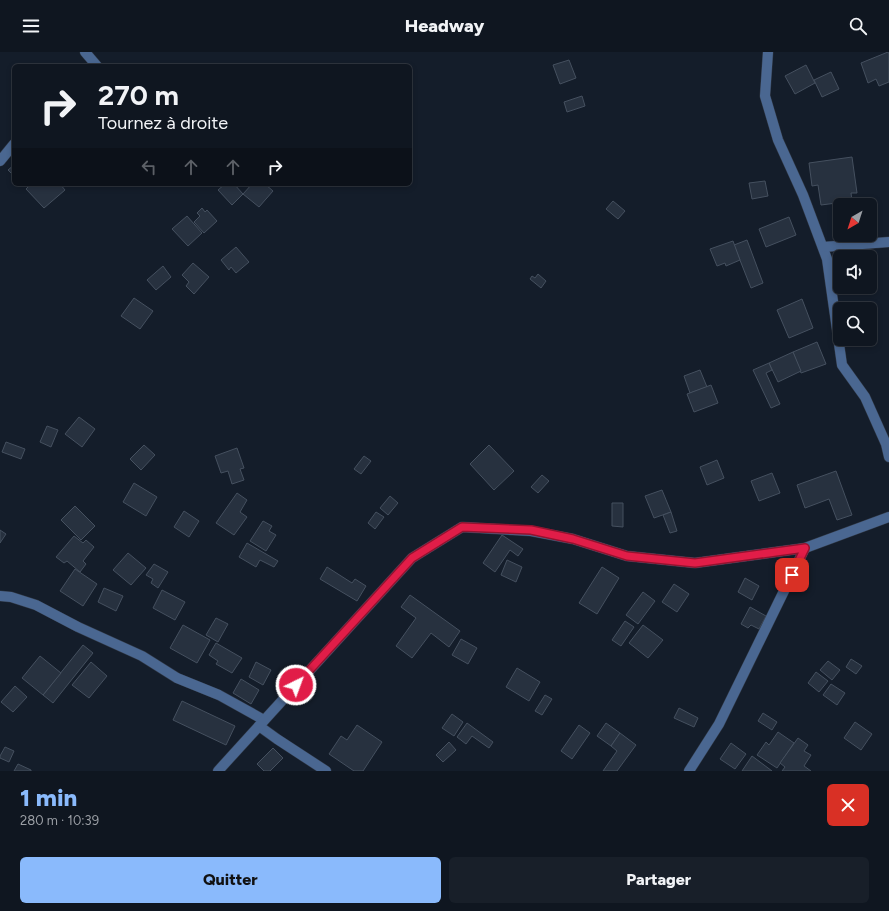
<!DOCTYPE html>
<html lang="fr">
<head>
<meta charset="utf-8">
<style>
	:root { --surface:#0f1620; --page:#181f29; --text:#f1f3f6; --muted:#9b9fa5; --line:#2f353e; --accent:#8abafc }
	body { margin:0; font-family:Figtree,sans-serif; background:var(--page); color:var(--text); height:100vh; display:flex; flex-direction:column; font-size:15px; white-space:nowrap }
	* { box-sizing:border-box; margin:0 }
	p { font-size:13px; color:var(--muted) }
	.icon { flex:none; width:22px; height:22px; fill:none; stroke:currentColor; stroke-width:2; stroke-linecap:round; stroke-linejoin:round }
	.map { position:relative; height:719px; overflow:hidden }
	.panel { display:flex; flex-direction:column; background:var(--surface); flex:1 }
	.panel>* { flex:none }
	.banner { position:absolute; left:12px; top:12px; width:400px; height:122px; border-radius:6px; box-shadow:0 2px 6px #0003,0 0 0 1px var(--line); background:#0f1620; color:var(--text); overflow:hidden }
	.needle { width:26px; rotate:219deg }
	.buttons { position:absolute; left:833px; top:146px; display:grid; gap:8px }
	.buttons a { display:grid; place-items:center; width:44px; height:44px; border-radius:6px; background:var(--surface); box-shadow:0 2px 6px #0003,0 0 0 1px var(--line); font-size:20px }
	.pin { position:absolute; display:grid; place-items:center; width:34px; height:34px; color:#fff; margin:-17px; border-radius:8px; box-shadow:0 2px 6px #0006 }
	.me { position:absolute; width:44px; margin:-22px; rotate:42deg; stroke-linejoin:round; filter:drop-shadow(0 0 3px #0008) }
	.turn { display:flex; align-items:center; gap:14px; height:84px; padding:0 20px; font-size:18px }
	.turn .icon { width:52px; height:52px; stroke-width:2.5 }
	.turn b { display:block; font-size:28px; line-height:34px }
	.lanes { display:flex; align-items:center; height:38px; padding:0 20px; background:#0003; justify-content:center; gap:20px; direction:ltr }
	.lanes .off { opacity:.35 }
	.round { display:grid; place-items:center; flex:none; width:42px; height:42px; border-radius:6px; background:var(--page) }
	.headline { display:flex; align-items:center; justify-content:space-between; height:68px; padding:0 20px }
	h1 { font-size:24px; font-weight:800; line-height:30px; color:var(--accent) }
	.action { display:flex; gap:8px; margin-top:auto; padding:8px 20px }
	.action a { flex:1; height:46px; border-radius:6px; background:var(--accent); color:#111; font-size:16px; font-weight:800; line-height:46px; text-align:center }
	.action a+a { background:var(--page); color:var(--text) }
	header { display:flex; justify-content:space-between; align-items:center; height:52px; padding:0 20px; background:var(--surface); font-size:18px; font-weight:800 }
	.map>svg:first-child { display:block }
</style>
</head>
<body>
<header><svg class="icon" aria-label="menu" viewBox="0 0 24 24"><path d="M4 6h16M4 12h16M4 18h16"/></svg>Headway<svg class="icon" aria-label="search" viewBox="0 0 24 24"><circle cx="10" cy="10" r="6"/><path d="M15 15l6 6"/></svg></header>
<div class="map">
<svg width="889" height="719" viewBox="0 0 889 719">
	<rect width="100%" height="100%" fill="#141d2a"/>
	<g fill="#27313f" stroke="#45505f">
		<polygon points="888,0 889,2 889,30 879,34 876,27 868,31 861,11"/>
		<polygon points="569,8 576,26 560,32 553,13"/>
		<polygon points="806,13 815,31 795,42 785,24"/>
		<polygon points="831,20 839,37 822,45 814,28"/>
		<polygon points="582,44 585,54 567,60 564,50"/>
		<polygon points="852,105 857,141 851,141 852,149 821,153 818,133 812,134 809,111"/>
		<polygon points="14,113 14,124 8,118"/>
		<polygon points="765,129 768,144 752,147 749,131"/>
		<polygon points="31,132 60,132 65,138 44,156 26,137"/>
		<polygon points="225,132 234,132 243,142 232,153 218,138"/>
		<polygon points="252,132 265,132 273,139 259,155 243,142"/>
		<polygon points="613,149 625,159 618,167 606,157"/>
		<polygon points="202,156 205,160 207,158 217,169 204,181 194,170 200,164 197,161"/>
		<polygon points="187,164 202,181 188,194 172,177"/>
		<polygon points="789,165 796,183 766,195 759,177"/>
		<polygon points="747,188 763,231 751,236 734,193"/>
		<polygon points="733,189 740,208 726,214 725,211 717,214 710,197"/>
		<polygon points="236,195 249,210 236,221 231,215 229,218 221,208"/>
		<polygon points="193,211 209,225 194,242 186,234 189,230 182,223"/>
		<polygon points="163,214 171,225 156,238 147,228"/>
		<polygon points="538,222 546,229 541,236 530,227 532,224 535,226"/>
		<polygon points="134,246 153,259 140,277 121,264"/>
		<polygon points="802,247 813,276 789,286 777,258"/>
		<polygon points="817,290 826,312 801,321 793,300"/>
		<polygon points="793,300 801,319 778,330 769,311"/>
		<polygon points="769,311 772,318 766,321 780,352 771,356 753,318"/>
		<polygon points="700,318 707,335 690,341 684,324"/>
		<polygon points="711,333 718,351 694,360 687,342"/>
		<polygon points="79,365 95,377 82,395 65,382"/>
		<polygon points="47,374 58,378 51,395 40,390"/>
		<polygon points="6,390 25,397 21,407 2,400"/>
		<polygon points="144,393 155,403 141,418 130,407"/>
		<polygon points="489,393 514,419 494,438 470,412"/>
		<polygon points="237,396 244,416 240,417 244,428 232,432 228,419 221,421 215,404"/>
		<polygon points="364,404 371,409 361,422 354,417"/>
		<polygon points="717,408 724,426 707,433 700,415"/>
		<polygon points="836,419 852,463 837,468 829,447 805,456 797,433"/>
		<polygon points="772,421 780,441 759,449 751,429"/>
		<polygon points="542,423 549,429 538,441 531,435"/>
		<polygon points="134,431 157,445 146,464 123,450"/>
		<polygon points="662,438 671,460 654,466 645,444"/>
		<polygon points="237,441 247,448 240,460 247,465 234,483 216,471"/>
		<polygon points="390,444 398,451 388,463 380,456"/>
		<polygon points="612,451 623,451 623,475 612,474"/>
		<polygon points="75,454 95,474 81,488 61,468"/>
		<polygon points="184,459 199,469 189,485 174,475"/>
		<polygon points="376,460 384,465 375,477 368,471"/>
		<polygon points="671,460 677,479 670,481 663,463"/>
		<polygon points="263,469 272,474 269,479 276,483 266,499 250,489"/>
		<polygon points="0,478 6,482 0,491"/>
		<polygon points="502,483 523,497 518,504 510,498 495,520 483,511"/>
		<polygon points="74,484 83,491 86,488 94,495 83,509 86,512 80,520 67,509 64,511 56,505"/>
		<polygon points="247,491 278,509 274,515 260,508 256,515 239,505"/>
		<polygon points="128,501 146,516 131,533 113,518"/>
		<polygon points="507,508 522,515 516,530 501,523"/>
		<polygon points="154,512 168,520 158,536 151,531 153,527 146,523"/>
		<polygon points="327,515 352,531 355,527 366,534 357,549 320,527"/>
		<polygon points="602,515 619,526 597,562 579,551"/>
		<polygon points="75,517 97,532 83,554 60,539"/>
		<polygon points="745,526 759,534 752,548 738,540"/>
		<polygon points="674,532 689,542 677,560 662,550"/>
		<polygon points="104,536 123,544 116,559 98,550"/>
		<polygon points="162,538 185,550 175,568 153,556"/>
		<polygon points="643,540 655,549 638,572 626,563"/>
		<polygon points="410,543 460,579 449,595 431,581 412,606 396,594 416,566 401,555"/>
		<polygon points="750,555 766,564 759,577 751,573 748,576 741,572"/>
		<polygon points="216,566 228,572 218,590 206,583"/>
		<polygon points="625,569 634,575 621,594 612,588"/>
		<polygon points="183,573 210,588 197,611 170,596"/>
		<polygon points="643,573 663,588 648,606 629,591"/>
		<polygon points="461,587 477,596 468,612 452,603"/>
		<polygon points="216,591 242,606 232,621 216,612 218,609 209,603"/>
		<polygon points="83,593 93,601 53,651 43,643"/>
		<polygon points="40,604 61,621 43,643 22,626"/>
		<polygon points="851,607 862,614 856,622 846,615"/>
		<polygon points="828,609 840,618 832,628 820,618"/>
		<polygon points="91,610 107,624 89,646 72,633"/>
		<polygon points="256,610 271,618 263,633 249,625"/>
		<polygon points="517,616 540,630 529,649 506,635"/>
		<polygon points="816,620 828,629 819,640 808,631"/>
		<polygon points="241,627 259,638 251,652 233,641"/>
		<polygon points="831,632 845,641 837,653 823,643"/>
		<polygon points="15,634 27,645 13,660 1,650"/>
		<polygon points="545,643 552,647 542,663 535,659"/>
		<polygon points="182,649 235,674 226,693 173,668"/>
		<polygon points="679,656 698,666 694,675 674,666"/>
		<polygon points="763,661 777,670 772,678 758,669"/>
		<polygon points="452,662 463,670 454,684 442,676"/>
		<polygon points="855,670 872,682 861,698 844,686"/>
		<polygon points="467,671 493,690 489,696 472,684 466,692 457,685"/>
		<polygon points="606,671 620,681 611,694 597,684"/>
		<polygon points="357,673 382,690 363,719 354,719 329,702 341,684 347,688"/>
		<polygon points="579,673 590,681 572,707 561,699"/>
		<polygon points="778,680 794,691 777,716 757,703 766,690 769,693"/>
		<polygon points="620,681 636,693 617,719 603,719 617,699 611,694"/>
		<polygon points="798,686 808,693 804,699 811,703 804,714 811,719 782,719 785,715 780,711"/>
		<polygon points="449,690 456,698 443,710 436,703"/>
		<polygon points="731,691 746,702 735,717 720,707"/>
		<polygon points="5,695 14,699 9,710 0,706 0,704"/>
		<polygon points="273,696 283,706 270,719 264,719 257,712"/>
		<polygon points="752,704 772,719 742,719"/>
		<polygon points="18,712 31,718 31,719 14,719"/>
	</g>
	<g fill="none" stroke-linecap="round" stroke-linejoin="round">
		<defs>
			<g id="minor">
				<polyline points="85,0 97,14"/>
				<polyline points="768,0 765,44 778,88 803,143 827,207 842,313 865,345 886,392 889,405"/>
				<polyline points="0,109 14,92"/>
				<polyline points="823,195 889,190"/>
				<polyline points="0,544 11,545 36,553 78,575 142,604 177,626 219,643 264,668"/>
				<polyline points="259,674 277,687 326,719"/>
				<polyline points="218,719 412,506 462,475 531,479 573,487 627,504 695,511 805,496 889,465"/>
				<polyline points="689,719 719,672 805,496"/>
			</g>
		</defs>
		<use href="#minor" stroke="#303845" stroke-width="11"/>
		<use href="#minor" stroke="#4a6791" stroke-width="10"/>
	</g>
	<g fill="none" stroke-linecap="round" stroke-linejoin="round">
		<defs>
			<polyline id="route" points="296,633 412,506 462,475 531,478 573,487 627,504 695,511 805,496 792,523"/>
		</defs>
		<use href="#route" stroke="#92132f" stroke-width="10"/>
		<use href="#route" stroke="#e11d48" stroke-width="7"/>
	</g>
</svg>
<div class="buttons">
<a><svg class="needle" viewBox="-14 -14 28 28"><path d="M0-13l5 13h-10z" fill="#e53935"/><path d="M0 13l5-13h-10z" fill="#9b9fa5"/></svg></a>
<a><svg class="icon" aria-label="sound" viewBox="0 0 24 24"><path d="M4 9h4l5-4v14l-5-4H4zM17 9q2 3 0 6"/></svg></a>
<a><svg class="icon" aria-label="search" viewBox="0 0 24 24"><circle cx="10" cy="10" r="6"/><path d="M15 15l6 6"/></svg></a>
</div>
<div class="pin" style="left:792px;top:523px;background:#d93025"><svg class="icon" aria-label="arrive" viewBox="0 0 24 24"><path d="M6 21V4h12l-3 4 3 4H6"/></svg></div>
<svg class="me" style="left:296px;top:633px" viewBox="-20 -20 40 40"><circle r="17" fill="#e11d48" stroke="#fff" stroke-width="3"/><path d="M0-11L8 9 0 5-8 9z" fill="#fff"/></svg>
<div class="banner">
<div class="turn"><svg class="icon" aria-label="right" viewBox="0 0 24 24"><path d="M7 20v-9h11M14 6l5 5-5 5"/></svg><div><b>270 m</b>Tournez à droite</div></div>
<div class="lanes"><svg class="icon off" aria-label="left" viewBox="0 0 24 24"><path d="M17 20v-9H6M10 6l-5 5 5 5"/></svg><svg class="icon off" aria-label="ahead" viewBox="0 0 24 24"><path d="M12 20V5M6 11l6-6 6 6"/></svg><svg class="icon off" aria-label="ahead" viewBox="0 0 24 24"><path d="M12 20V5M6 11l6-6 6 6"/></svg><svg class="icon" aria-label="right" viewBox="0 0 24 24"><path d="M7 20v-9h11M14 6l5 5-5 5"/></svg></div>
</div>
</div>
<section class="panel">
<div class="headline"><div><h1>1 min</h1><p>280 m · 10:39</p></div><a class="round" style="background:#d93025;color:#fff"><svg class="icon" aria-label="close" viewBox="0 0 24 24"><path d="M6 6l12 12M18 6L6 18"/></svg></a></div>
<div class="action"><a>Quitter</a><a>Partager</a></div>
</section>
</body>
</html>
